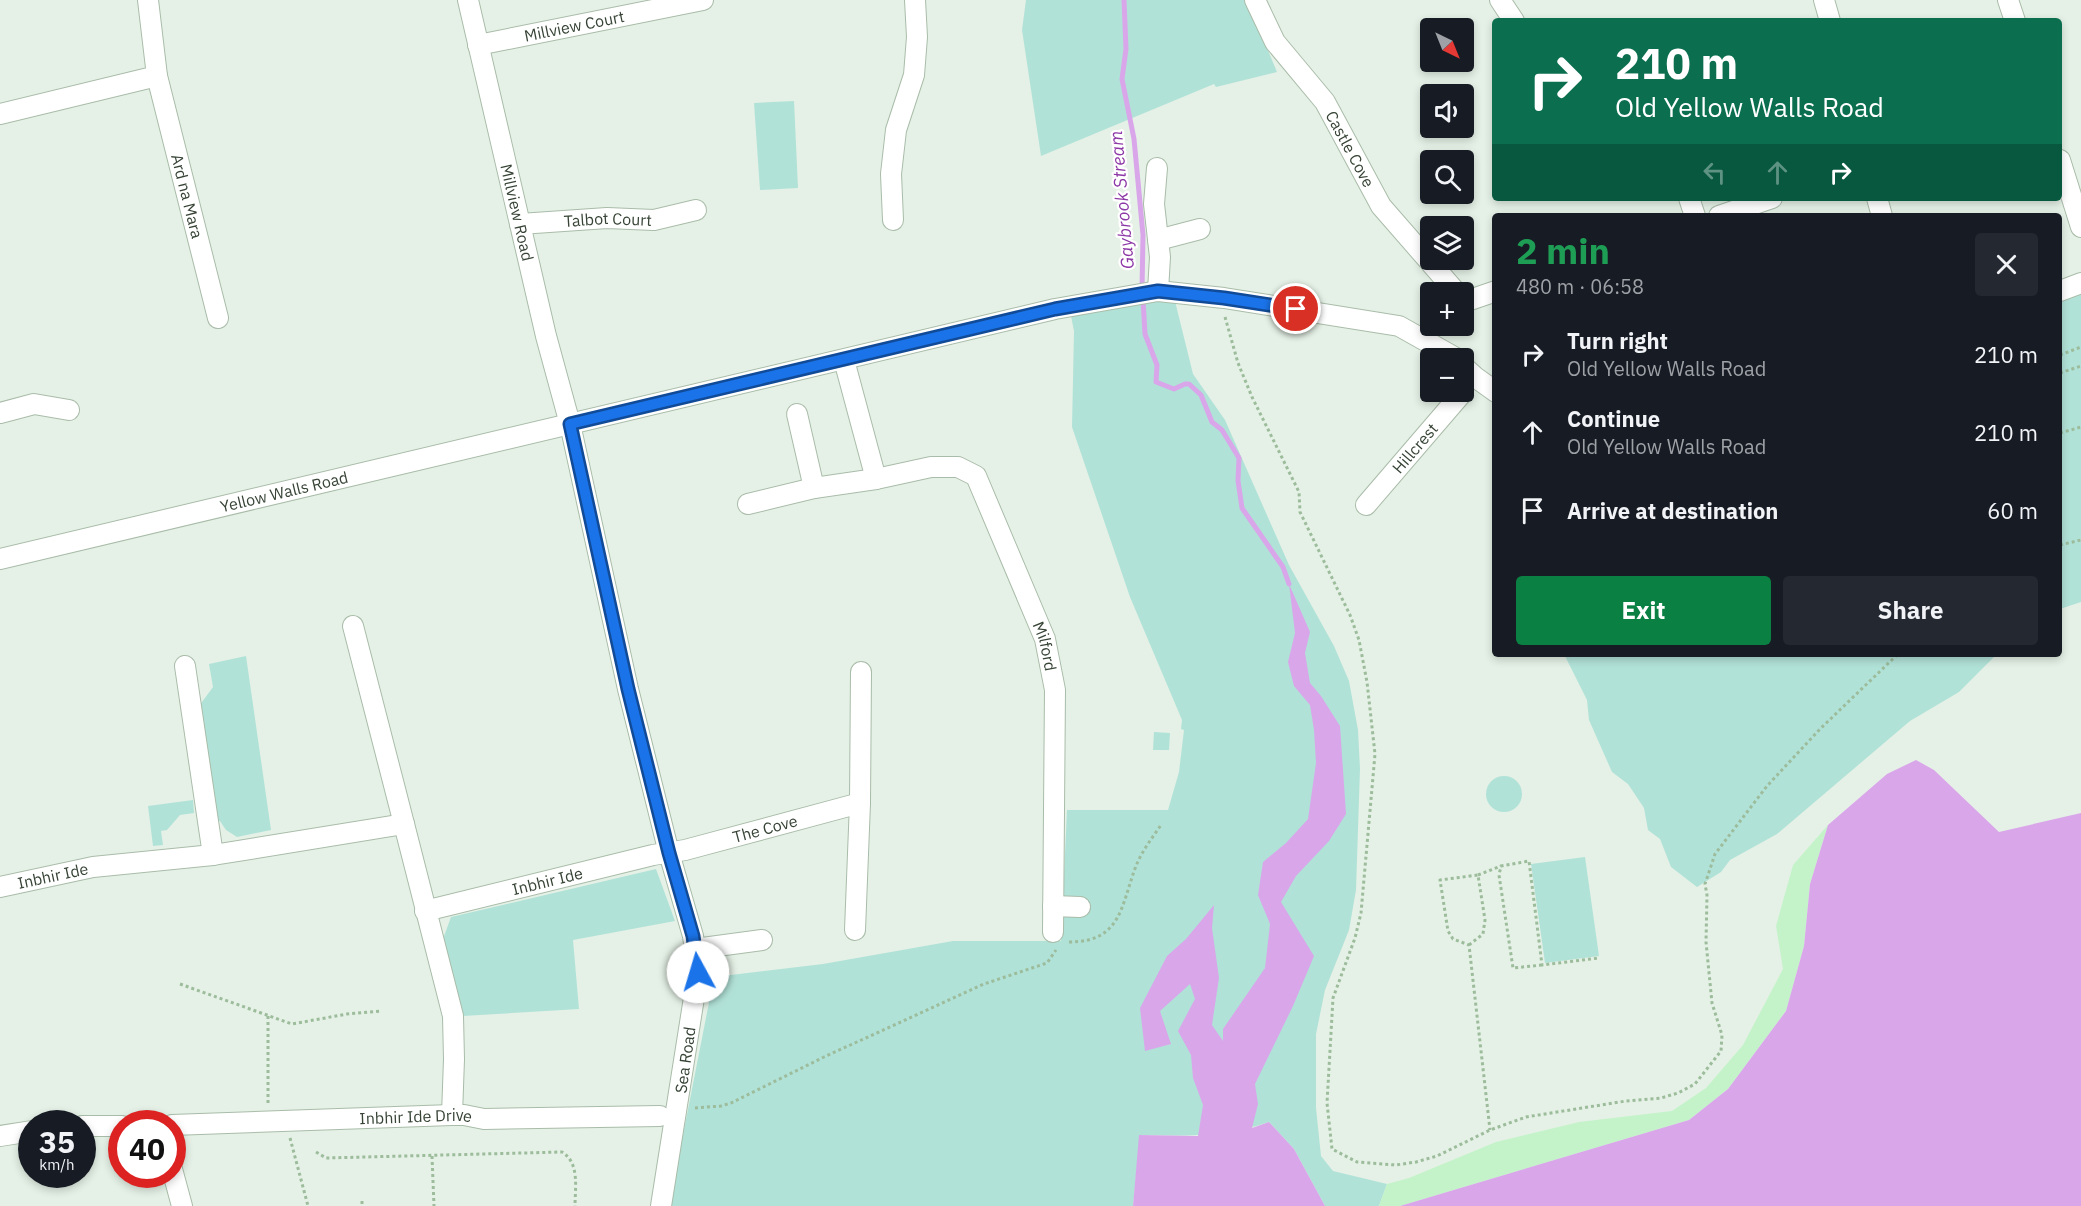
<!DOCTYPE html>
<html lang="en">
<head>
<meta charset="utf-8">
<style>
	:root { --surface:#171b24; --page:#242831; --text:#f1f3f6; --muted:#9ea1a6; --accent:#0b8043 }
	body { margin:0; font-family:"IBM Plex Sans",sans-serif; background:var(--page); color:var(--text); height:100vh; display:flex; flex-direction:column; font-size:22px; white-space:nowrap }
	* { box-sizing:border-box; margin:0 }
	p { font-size:20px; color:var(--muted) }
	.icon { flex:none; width:33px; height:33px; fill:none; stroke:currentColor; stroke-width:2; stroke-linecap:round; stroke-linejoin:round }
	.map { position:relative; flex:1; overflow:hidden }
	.sheet { position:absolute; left:1492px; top:213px; width:570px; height:444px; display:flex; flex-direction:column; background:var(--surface); border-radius:6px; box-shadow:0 3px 9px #0003 }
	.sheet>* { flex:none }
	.guide { position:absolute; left:1492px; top:18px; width:570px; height:183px; border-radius:6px; box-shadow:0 3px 9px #0003; background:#0b6e4f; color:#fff; overflow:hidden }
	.needle { width:39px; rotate:137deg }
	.fabs { position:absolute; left:1420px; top:18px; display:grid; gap:12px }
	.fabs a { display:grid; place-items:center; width:54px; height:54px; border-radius:6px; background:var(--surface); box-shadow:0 3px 9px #0003; font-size:30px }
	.speed { position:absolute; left:18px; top:1110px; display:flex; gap:12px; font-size:30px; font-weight:700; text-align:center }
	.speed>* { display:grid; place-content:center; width:78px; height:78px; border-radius:50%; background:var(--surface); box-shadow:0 3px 9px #0003; line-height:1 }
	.speed small { font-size:15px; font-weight:400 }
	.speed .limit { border:9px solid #d22; background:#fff; color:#111 }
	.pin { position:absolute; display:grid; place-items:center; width:51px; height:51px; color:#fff; margin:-26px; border:3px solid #fff; border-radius:50%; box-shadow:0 2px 6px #0007 }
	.me { position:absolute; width:66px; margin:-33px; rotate:354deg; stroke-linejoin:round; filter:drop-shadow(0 0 4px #0008) }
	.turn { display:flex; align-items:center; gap:21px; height:126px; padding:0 24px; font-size:27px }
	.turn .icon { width:78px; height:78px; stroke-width:2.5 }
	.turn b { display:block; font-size:42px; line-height:51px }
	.lanes { display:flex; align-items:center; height:57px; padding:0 24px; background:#0003; justify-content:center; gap:30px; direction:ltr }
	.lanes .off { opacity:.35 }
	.round { display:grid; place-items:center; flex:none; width:63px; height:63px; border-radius:6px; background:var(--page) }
	.summary { display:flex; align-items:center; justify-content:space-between; height:102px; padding:0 24px }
	h1 { font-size:36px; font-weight:700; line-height:45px; color:#1e9e55 }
	.button { display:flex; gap:12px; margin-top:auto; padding:12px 24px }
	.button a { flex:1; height:69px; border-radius:6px; background:var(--accent); color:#fff; font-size:24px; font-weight:700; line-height:69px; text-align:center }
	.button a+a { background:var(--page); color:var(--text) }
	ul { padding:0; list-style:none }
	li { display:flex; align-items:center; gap:18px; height:78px; padding:0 24px }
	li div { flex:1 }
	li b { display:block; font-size:22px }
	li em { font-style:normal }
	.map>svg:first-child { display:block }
</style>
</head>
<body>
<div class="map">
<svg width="2081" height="1206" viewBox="0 0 2081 1206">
	<rect width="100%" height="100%" fill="#e5f1e6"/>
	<g fill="#b1e2d8">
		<polygon points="1026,0 1247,0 1277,72 1216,87 1214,84 1041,156 1022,30"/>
		<polygon points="794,101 798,188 760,190 754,103"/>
		<path d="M1173 293 1193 374 1225 420 1289 565 1334 646 1349 681 1358 730 1360 769 1356 890 1349 930 1325 990 1316 1034V1108L1321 1156 1333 1171 1387 1184 1379 1206H1325L1294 1149 1269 1122C1227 1137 1184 1136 1140 1135L1133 1206H669L714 977 823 964 953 941H1061L1067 810H1168L1179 772 1184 730 1181 729 1182 720 1130 597 1072 427 1074 331 1069 306Z"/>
		<polygon points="2081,293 2081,602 2060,609 2060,301"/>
		<polygon points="1564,654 1997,654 1959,692 1910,721 1777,834 1730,860 1721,872 1697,887 1671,867 1660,839 1648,830 1644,808 1628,784 1612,772 1589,720 1587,700"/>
		<polygon points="246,656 271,830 237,837 226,830 220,821 215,820 199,706 213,687 209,664"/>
		<polygon points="1154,732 1170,733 1169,750 1153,750"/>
		<circle cx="1504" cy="794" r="18"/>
		<polygon points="193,800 194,813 180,815 167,830 161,831 163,845 153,846 148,806"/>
		<polygon points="1585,857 1599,956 1545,963 1531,864"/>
		<polygon points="656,869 675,921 573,940 579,1009 463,1016 443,939 451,917"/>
	</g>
	<polygon fill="#c4f3ca" points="1828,825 1810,884 1804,946 1786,1011 1728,1089 1689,1120 1400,1206 1379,1206 1387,1184 1409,1178 1496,1142 1579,1122 1672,1111 1706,1088 1743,1045 1783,969 1776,926 1793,865"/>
	<g fill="#d9a6ea">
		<polygon points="1289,584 1310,632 1305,653 1310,683 1321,696 1340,726 1346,814 1329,841 1296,876 1281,902 1314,956 1293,1006 1255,1084 1258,1104 1252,1128 1269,1122 1294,1149 1325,1206 1133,1206 1139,1135 1198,1136 1203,1105 1193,1078 1191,1055 1178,1031 1195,999 1190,984 1160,1011 1171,1044 1145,1051 1140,1008 1167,956 1186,939 1214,905 1212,928 1219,978 1212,1025 1223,1041 1223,1029 1265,968 1270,924 1258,895 1263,862 1286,843 1308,819 1316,763 1314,730 1310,705 1294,686 1288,662 1295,633"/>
		<polygon points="1916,760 1934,770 1999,832 2081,813 2081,1206 1400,1206 1689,1120 1728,1089 1786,1011 1804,946 1810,884 1828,825 1887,774"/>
	</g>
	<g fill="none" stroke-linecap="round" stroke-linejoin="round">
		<g stroke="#d9a6ea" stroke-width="5">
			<polyline points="1124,0 1126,49 1122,79 1134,139 1143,235 1142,290"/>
			<polyline points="1143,299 1145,334 1157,365 1156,382 1174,389 1185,384 1189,384 1201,395 1212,422 1222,430 1239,458 1238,481 1242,508 1283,567 1289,584"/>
		</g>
		<defs>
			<g id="minor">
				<path id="s1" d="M468 0 546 336 570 424 628 689 669 853 693 936 698 971 696 985 661 1206"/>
				<path id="s2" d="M1255 0 1275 42 1325 102 1381 206 1456 292"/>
				<polyline points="1500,0 1514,21"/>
				<polyline points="1824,0 1830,21"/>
				<polyline points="2008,0 2015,21"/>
				<path id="s3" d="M478 45 703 0"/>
				<path id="s4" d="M157 76 218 318"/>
				<polyline points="0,114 157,76 148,0"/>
				<polyline points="2060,160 2081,227"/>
				<polyline points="1157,168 1154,204 1160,257 1158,291"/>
				<polyline points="1689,198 1695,216"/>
				<polyline points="1877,198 1882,216"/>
				<polyline points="1719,216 1772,198"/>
				<polyline points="893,220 891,174 896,130 914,75 917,37 915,0"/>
				<path id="s5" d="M520 224 607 218 654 220 696 210"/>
				<polyline points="1158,240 1200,229"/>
				<polyline points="2060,291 2081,283"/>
				<polyline points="1464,302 1496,291"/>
				<polyline points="844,360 876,479"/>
				<polyline points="1464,367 1475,377 1496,392"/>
				<polyline points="0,413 34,404 69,410"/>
				<polyline points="797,414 814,488"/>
				<path id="s6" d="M748 504 814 488 876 479 931 467H958L976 476 1045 639 1055 690 1053 932"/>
				<path id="s7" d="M1366 505 1463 392"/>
				<path id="s8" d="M0 559 1055 309 1158 291 1224 298 1399 326 1456 358"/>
				<polyline points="353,626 404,824"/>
				<polyline points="185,666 213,855"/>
				<path id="s9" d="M0 887 93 867 213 855 404 824 453 1016 454 1059 452 1115"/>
				<polyline points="1053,906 1080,907"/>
				<path id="s10" d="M425 911 653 855 685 850 860 803"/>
				<polyline points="855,930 860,803 861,672"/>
				<polyline points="695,949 762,940"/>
				<path id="s11" d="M172 1125 452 1115H464L484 1119 660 1116"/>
				<polyline points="82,1126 122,1126"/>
				<polyline points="0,1136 32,1131"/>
				<polyline points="172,1169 182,1206"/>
			</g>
		</defs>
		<use href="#minor" stroke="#a9bca9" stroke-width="22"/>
		<g stroke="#9cbc9b" stroke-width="3" stroke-dasharray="3 3" stroke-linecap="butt">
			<polyline points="1225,317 1238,363 1252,397 1299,492 1300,512 1350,615 1359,640 1367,682 1375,754 1361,913 1355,938 1333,998 1327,1103 1332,1149 1357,1162 1396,1165 1416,1162 1437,1156 1490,1130 1526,1117 1626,1101 1661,1098 1678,1093 1695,1084 1721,1051 1722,1035 1712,1003 1706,942 1707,895 1705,884 1715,854 1767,786 1820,729 1898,654"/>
			<polyline points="2060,355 2081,347"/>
			<polyline points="2060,373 2081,366"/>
			<polyline points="2060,433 2081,427"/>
			<polyline points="2060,545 2081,540"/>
			<polyline points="1478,875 1501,866"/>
			<path d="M1069 942C1122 942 1121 905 1136 866 1142 851 1152 838 1161 825"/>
			<polyline points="1469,945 1483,934 1485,920 1478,875 1440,880 1448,931 1453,939 1469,945 1490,1130"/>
			<polyline points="1542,965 1513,968 1499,875 1501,866 1529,861 1542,965 1599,958"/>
			<polyline points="180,984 292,1024 347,1014 382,1011"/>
			<polyline points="268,1016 268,1104"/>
			<polyline points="695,1108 721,1106 731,1103 824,1057 984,984 1047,963 1056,950"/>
			<polyline points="290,1138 308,1206"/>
			<path d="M316 1152 326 1158 562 1152C580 1163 575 1188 575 1206"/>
			<polyline points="432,1156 434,1206"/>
			<polyline points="362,1201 362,1206"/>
		</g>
		<use href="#minor" stroke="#fff" stroke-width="20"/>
	</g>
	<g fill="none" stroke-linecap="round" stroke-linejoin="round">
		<defs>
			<polyline id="route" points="698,972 693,936 669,853 628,689 570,424 1055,309 1158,291 1224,298 1296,309"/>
		</defs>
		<use href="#route" stroke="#114b97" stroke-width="15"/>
		<use href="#route" stroke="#1a73e8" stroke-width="10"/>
	</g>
	<g text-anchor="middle" stroke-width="4.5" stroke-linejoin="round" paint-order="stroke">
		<g font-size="16" fill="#364335" stroke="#fff">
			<text dy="6" stroke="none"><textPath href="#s3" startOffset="98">Millview Court</textPath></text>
			<text dy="6" stroke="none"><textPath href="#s2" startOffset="178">Castle Cove</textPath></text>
			<text dy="6" stroke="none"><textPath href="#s4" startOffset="124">Ard na Mara</textPath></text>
			<text dy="6" stroke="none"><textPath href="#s1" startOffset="218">Millview Road</textPath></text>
			<text dy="6" stroke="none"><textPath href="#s5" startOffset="88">Talbot Court</textPath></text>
			<text dy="6" stroke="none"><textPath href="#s7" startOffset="75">Hillcrest</textPath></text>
			<text dy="6" stroke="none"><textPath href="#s8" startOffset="292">Yellow Walls Road</textPath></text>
			<text dy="6" stroke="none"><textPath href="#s6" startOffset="418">Milford</textPath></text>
			<text dy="6" stroke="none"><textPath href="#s10" startOffset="350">The Cove</textPath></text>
			<text dy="6" stroke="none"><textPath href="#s9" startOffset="54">Inbhir Ide</textPath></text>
			<text dy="6" stroke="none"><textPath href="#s10" startOffset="126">Inbhir Ide</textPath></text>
			<text transform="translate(685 1060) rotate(-82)" y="6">Sea Road</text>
			<text dy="6" stroke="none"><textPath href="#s11" startOffset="244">Inbhir Ide Drive</textPath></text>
		</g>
		<g font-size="18" font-style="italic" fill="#8c38a6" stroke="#fff">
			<text transform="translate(1122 200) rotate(-95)" y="6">Gaybrook Stream</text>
		</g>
	</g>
</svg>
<div class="fabs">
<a><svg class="needle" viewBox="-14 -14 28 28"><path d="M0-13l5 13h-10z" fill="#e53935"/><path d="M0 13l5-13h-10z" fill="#9ea1a6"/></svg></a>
<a><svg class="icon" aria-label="sound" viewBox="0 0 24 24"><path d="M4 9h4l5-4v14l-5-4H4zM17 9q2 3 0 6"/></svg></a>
<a><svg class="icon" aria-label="search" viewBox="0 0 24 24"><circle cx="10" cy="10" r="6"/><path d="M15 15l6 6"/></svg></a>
<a><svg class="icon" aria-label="layers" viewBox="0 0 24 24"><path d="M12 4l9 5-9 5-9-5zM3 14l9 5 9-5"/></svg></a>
<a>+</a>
<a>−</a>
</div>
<div class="speed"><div>35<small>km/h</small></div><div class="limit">40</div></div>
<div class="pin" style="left:1296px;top:309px;background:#d93025"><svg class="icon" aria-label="arrive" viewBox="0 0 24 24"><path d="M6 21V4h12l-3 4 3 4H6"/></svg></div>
<svg class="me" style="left:698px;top:972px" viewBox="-20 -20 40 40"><circle r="19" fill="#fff"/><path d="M0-13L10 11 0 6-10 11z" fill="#1a73e8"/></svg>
<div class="guide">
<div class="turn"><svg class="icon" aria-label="right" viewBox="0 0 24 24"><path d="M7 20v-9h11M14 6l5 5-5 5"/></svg><div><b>210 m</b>Old Yellow Walls Road</div></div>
<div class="lanes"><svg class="icon off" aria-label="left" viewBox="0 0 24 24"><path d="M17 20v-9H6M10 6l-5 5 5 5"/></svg><svg class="icon off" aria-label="ahead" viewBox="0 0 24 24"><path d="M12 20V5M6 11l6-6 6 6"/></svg><svg class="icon" aria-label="right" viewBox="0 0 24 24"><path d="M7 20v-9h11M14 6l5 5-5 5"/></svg></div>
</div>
<section class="sheet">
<div class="summary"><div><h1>2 min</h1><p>480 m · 06:58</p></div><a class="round"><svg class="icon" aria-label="close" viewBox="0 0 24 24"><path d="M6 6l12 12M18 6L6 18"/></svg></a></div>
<ul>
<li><svg class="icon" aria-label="right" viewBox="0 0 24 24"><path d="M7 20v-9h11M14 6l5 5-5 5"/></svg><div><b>Turn right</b><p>Old Yellow Walls Road</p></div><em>210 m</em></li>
<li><svg class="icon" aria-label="ahead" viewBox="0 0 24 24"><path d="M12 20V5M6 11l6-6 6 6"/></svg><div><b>Continue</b><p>Old Yellow Walls Road</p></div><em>210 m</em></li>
<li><svg class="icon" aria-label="arrive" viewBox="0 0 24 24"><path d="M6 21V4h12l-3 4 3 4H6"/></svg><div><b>Arrive at destination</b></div><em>60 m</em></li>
</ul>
<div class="button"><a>Exit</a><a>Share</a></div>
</section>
</div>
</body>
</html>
